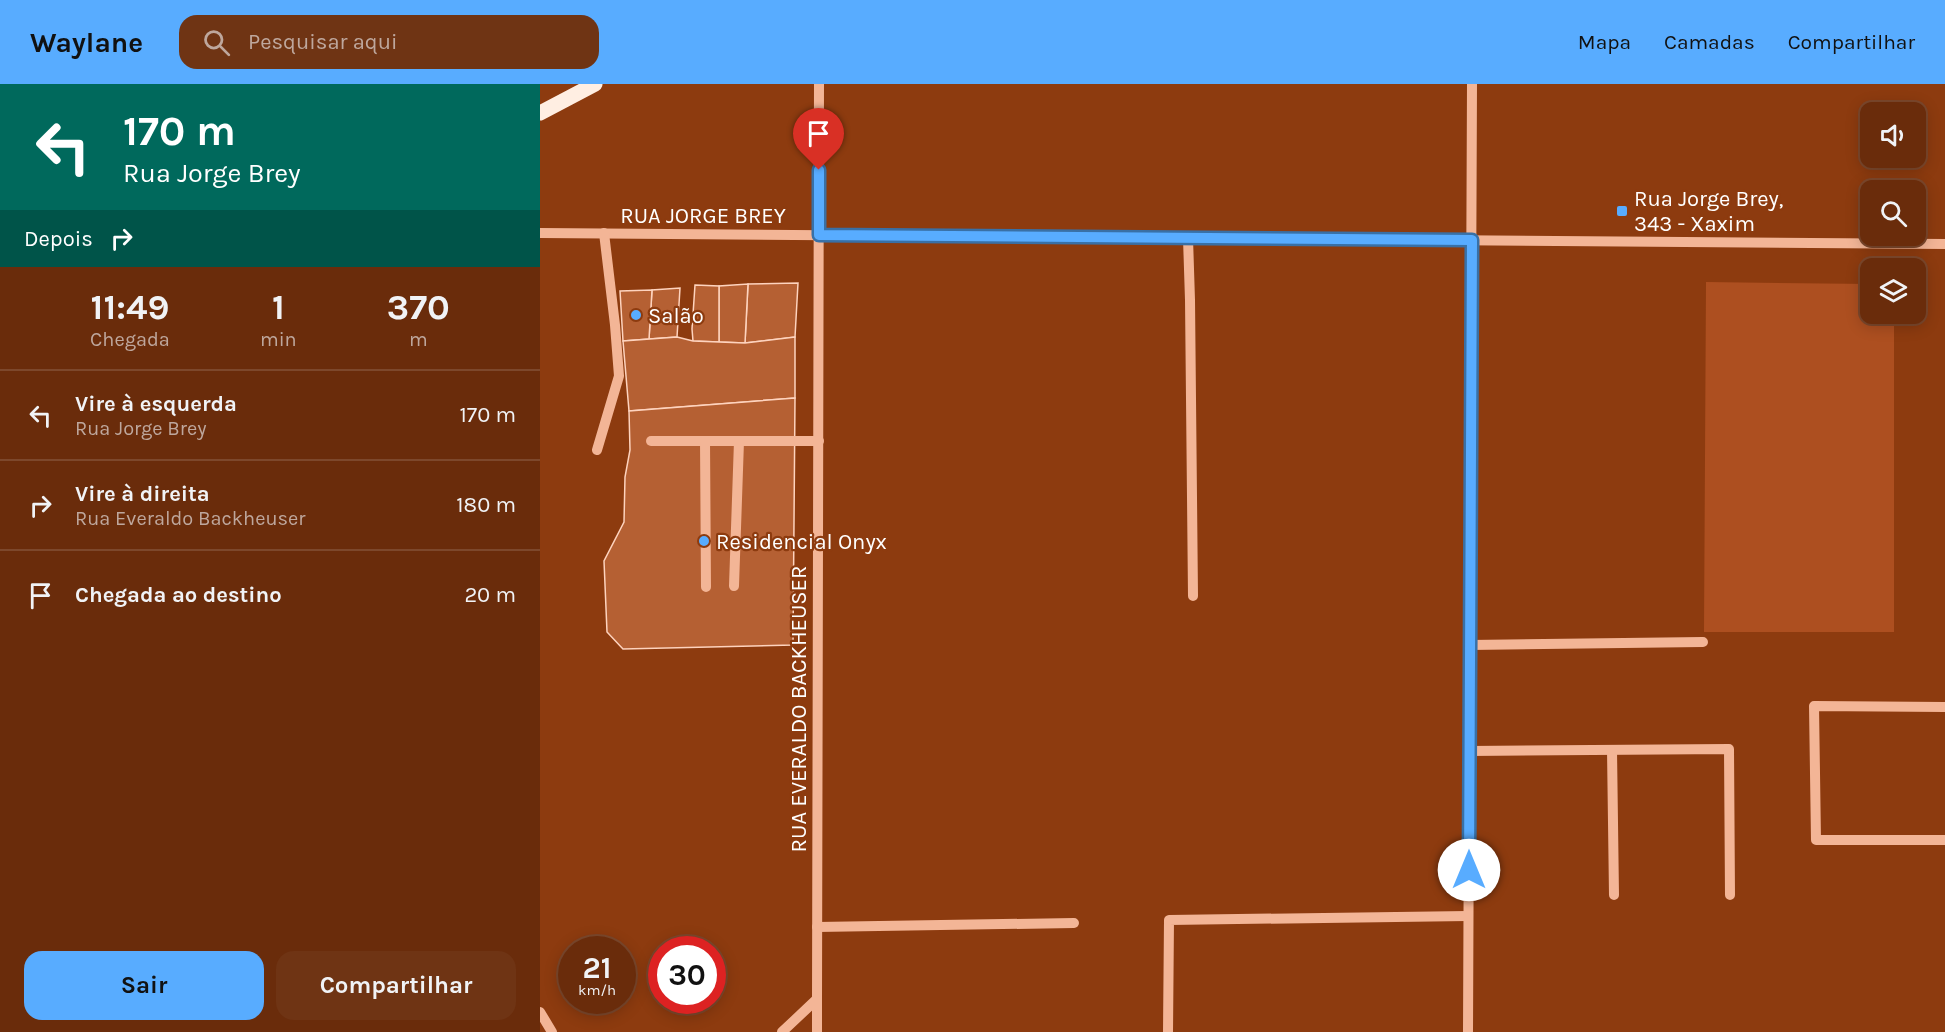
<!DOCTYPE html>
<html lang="pt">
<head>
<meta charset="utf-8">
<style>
	:root { --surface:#6a2c0b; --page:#6f3414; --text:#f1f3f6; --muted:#bea79d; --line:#7d482c; --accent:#58acff }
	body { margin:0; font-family:Karla,sans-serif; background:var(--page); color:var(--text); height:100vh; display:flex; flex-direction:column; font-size:22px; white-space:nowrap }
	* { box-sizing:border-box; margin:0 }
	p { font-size:20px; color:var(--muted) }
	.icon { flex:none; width:33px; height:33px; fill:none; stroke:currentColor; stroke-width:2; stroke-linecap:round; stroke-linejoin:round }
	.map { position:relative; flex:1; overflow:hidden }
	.panel { display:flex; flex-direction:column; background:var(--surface); width:540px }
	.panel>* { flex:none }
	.top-card { background:#00695c; color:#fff; overflow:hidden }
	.controls { position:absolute; left:1320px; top:18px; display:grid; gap:12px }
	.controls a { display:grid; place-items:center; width:66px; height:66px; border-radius:12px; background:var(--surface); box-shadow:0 3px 15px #0003,0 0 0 2px var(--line); font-size:30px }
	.speed { position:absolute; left:18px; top:852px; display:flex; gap:12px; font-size:30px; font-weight:700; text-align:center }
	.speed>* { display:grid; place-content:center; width:78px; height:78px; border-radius:50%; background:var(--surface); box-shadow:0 3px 15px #0003,0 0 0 2px var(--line); line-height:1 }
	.speed small { font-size:15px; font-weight:400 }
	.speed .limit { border:9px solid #d22; background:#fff; color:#111 }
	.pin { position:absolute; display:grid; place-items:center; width:51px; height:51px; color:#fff; margin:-62px -26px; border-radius:50% 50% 50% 0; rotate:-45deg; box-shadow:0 0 6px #0007 }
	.pin .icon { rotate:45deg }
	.me { position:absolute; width:66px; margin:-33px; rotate:0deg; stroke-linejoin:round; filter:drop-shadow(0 0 4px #0008) }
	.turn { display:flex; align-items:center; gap:21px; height:126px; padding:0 24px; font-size:27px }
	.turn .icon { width:78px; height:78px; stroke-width:2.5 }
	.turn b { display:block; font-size:42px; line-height:51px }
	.then { display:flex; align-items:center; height:57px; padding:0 24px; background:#0003; gap:12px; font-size:22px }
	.eta { display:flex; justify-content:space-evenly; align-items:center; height:102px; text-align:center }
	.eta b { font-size:36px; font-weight:700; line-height:42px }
	.primary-button { display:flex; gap:12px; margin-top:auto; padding:12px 24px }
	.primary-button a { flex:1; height:69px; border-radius:18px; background:var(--accent); color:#111; font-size:24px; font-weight:700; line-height:69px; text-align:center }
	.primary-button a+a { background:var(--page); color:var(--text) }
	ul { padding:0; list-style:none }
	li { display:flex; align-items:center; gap:18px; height:90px; padding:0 24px; border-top:2px solid var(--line) }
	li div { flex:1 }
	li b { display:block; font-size:22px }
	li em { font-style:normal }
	header { display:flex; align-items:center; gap:36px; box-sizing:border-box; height:84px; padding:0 30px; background:var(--accent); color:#111 }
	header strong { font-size:28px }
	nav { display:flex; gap:33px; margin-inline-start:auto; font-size:21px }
	.search { width:420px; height:54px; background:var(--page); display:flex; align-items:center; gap:15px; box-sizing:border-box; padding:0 21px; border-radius:18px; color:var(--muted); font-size:22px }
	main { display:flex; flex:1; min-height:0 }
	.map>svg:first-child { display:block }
</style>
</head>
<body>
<header>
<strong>Waylane</strong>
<div class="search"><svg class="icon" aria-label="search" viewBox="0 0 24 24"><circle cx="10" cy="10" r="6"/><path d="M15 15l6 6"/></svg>Pesquisar aqui</div>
<nav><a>Mapa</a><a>Camadas</a><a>Compartilhar</a></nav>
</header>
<main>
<section class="panel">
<div class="top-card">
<div class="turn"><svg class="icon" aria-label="left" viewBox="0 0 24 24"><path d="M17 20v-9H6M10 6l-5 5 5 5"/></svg><div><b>170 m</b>Rua Jorge Brey</div></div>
<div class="then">Depois<svg class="icon" aria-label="right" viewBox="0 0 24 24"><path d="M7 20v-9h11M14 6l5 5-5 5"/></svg></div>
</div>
<div class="eta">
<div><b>11:49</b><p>Chegada</p></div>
<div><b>1</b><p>min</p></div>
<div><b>370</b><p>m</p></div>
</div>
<ul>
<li><svg class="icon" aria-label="left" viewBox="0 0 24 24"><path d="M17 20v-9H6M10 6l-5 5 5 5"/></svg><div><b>Vire à esquerda</b><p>Rua Jorge Brey</p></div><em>170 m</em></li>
<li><svg class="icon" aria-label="right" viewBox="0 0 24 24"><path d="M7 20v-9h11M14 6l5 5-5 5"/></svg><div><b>Vire à direita</b><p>Rua Everaldo Backheuser</p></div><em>180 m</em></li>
<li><svg class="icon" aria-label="arrive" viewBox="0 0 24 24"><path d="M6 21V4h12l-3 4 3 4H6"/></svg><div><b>Chegada ao destino</b></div><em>20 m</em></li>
</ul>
<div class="primary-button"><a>Sair</a><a>Compartilhar</a></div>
</section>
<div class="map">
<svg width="1405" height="948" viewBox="0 0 1405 948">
	<rect width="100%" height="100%" fill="#8d3b0f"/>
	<polygon fill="#ad4f20" points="1166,198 1330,200 1330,230 1354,230 1354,548 1164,548"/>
	<g fill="#b56033" stroke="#fed3be" stroke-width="1.5">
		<polygon points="258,199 255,253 205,259 208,200"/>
		<polygon points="208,200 205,259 179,258 179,202"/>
		<polygon points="155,201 179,202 179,258 153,257 152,245"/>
		<polygon points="140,204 137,253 109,255 112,206"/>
		<polygon points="112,206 109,255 83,257 80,207"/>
		<polygon points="137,253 153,257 205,259 255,253 255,314 89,327 83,257"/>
		<polygon points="255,314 253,561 83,565 67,548 64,477 84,438 85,393 90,366 89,327"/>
	</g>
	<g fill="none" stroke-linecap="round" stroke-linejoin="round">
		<g stroke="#f3b596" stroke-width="10">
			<polyline points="0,149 1405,160"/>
			<polyline points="648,154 650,216 653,512"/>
			<polyline points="111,357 279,357"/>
			<polyline points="165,357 166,503"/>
			<polyline points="57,366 79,292 75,241 64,149"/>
			<polyline points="194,502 199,357"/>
			<polyline points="930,561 1163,558"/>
			<polyline points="1405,623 1274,622 1276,756 1405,756"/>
			<polyline points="1072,666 1074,811"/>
			<polyline points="929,667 1189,665 1190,811"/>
			<polyline points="277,843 534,839"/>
			<polyline points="0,928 12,948"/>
			<polyline points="242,948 277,915 279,0"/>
			<polyline points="277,948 277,915"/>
			<polyline points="628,948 629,836 928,832"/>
			<polyline points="928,948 932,0"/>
		</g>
		<polyline stroke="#ffeee2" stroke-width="15" points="0,29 55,0"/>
	</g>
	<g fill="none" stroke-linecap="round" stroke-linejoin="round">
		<defs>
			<polyline id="route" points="279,86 279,151 932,156 929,786"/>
		</defs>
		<use href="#route" stroke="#3970a6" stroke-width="15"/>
		<use href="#route" stroke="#58acff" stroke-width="10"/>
	</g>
	<g fill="#58acff" stroke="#8d3b0f" stroke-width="2">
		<rect x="1076" y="121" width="12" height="12" rx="3"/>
		<circle cx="96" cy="231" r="6"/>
		<circle cx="164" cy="457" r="6"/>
	</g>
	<g text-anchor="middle" stroke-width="4.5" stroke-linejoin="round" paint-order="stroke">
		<g font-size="22" fill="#fff" stroke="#8d3b0f" text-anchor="start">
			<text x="1094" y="122">Rua Jorge Brey,<tspan x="1094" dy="25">343 - Xaxim</tspan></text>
			<text x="108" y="239">Salão</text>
			<text x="176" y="465">Residencial Onyx</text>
		</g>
		<g font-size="22" fill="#fff" stroke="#8d3b0f">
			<text x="163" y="139">RUA JORGE BREY</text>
			<text transform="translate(258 625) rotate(-90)" y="8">RUA EVERALDO BACKHEUSER</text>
		</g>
	</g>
</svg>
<div class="controls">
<a><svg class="icon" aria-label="sound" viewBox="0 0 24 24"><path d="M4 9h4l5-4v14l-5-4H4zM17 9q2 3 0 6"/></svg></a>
<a><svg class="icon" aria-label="search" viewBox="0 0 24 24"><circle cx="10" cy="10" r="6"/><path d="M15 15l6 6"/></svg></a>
<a><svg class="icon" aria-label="layers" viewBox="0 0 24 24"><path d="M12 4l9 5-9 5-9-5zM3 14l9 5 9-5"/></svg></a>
</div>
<div class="speed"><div>21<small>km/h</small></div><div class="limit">30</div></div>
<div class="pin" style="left:279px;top:86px;background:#d93025"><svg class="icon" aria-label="arrive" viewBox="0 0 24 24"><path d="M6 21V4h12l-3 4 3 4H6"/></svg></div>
<svg class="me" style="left:929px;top:786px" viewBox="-20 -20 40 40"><circle r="19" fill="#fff"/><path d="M0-13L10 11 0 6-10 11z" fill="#58acff"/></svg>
</div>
</main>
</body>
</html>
